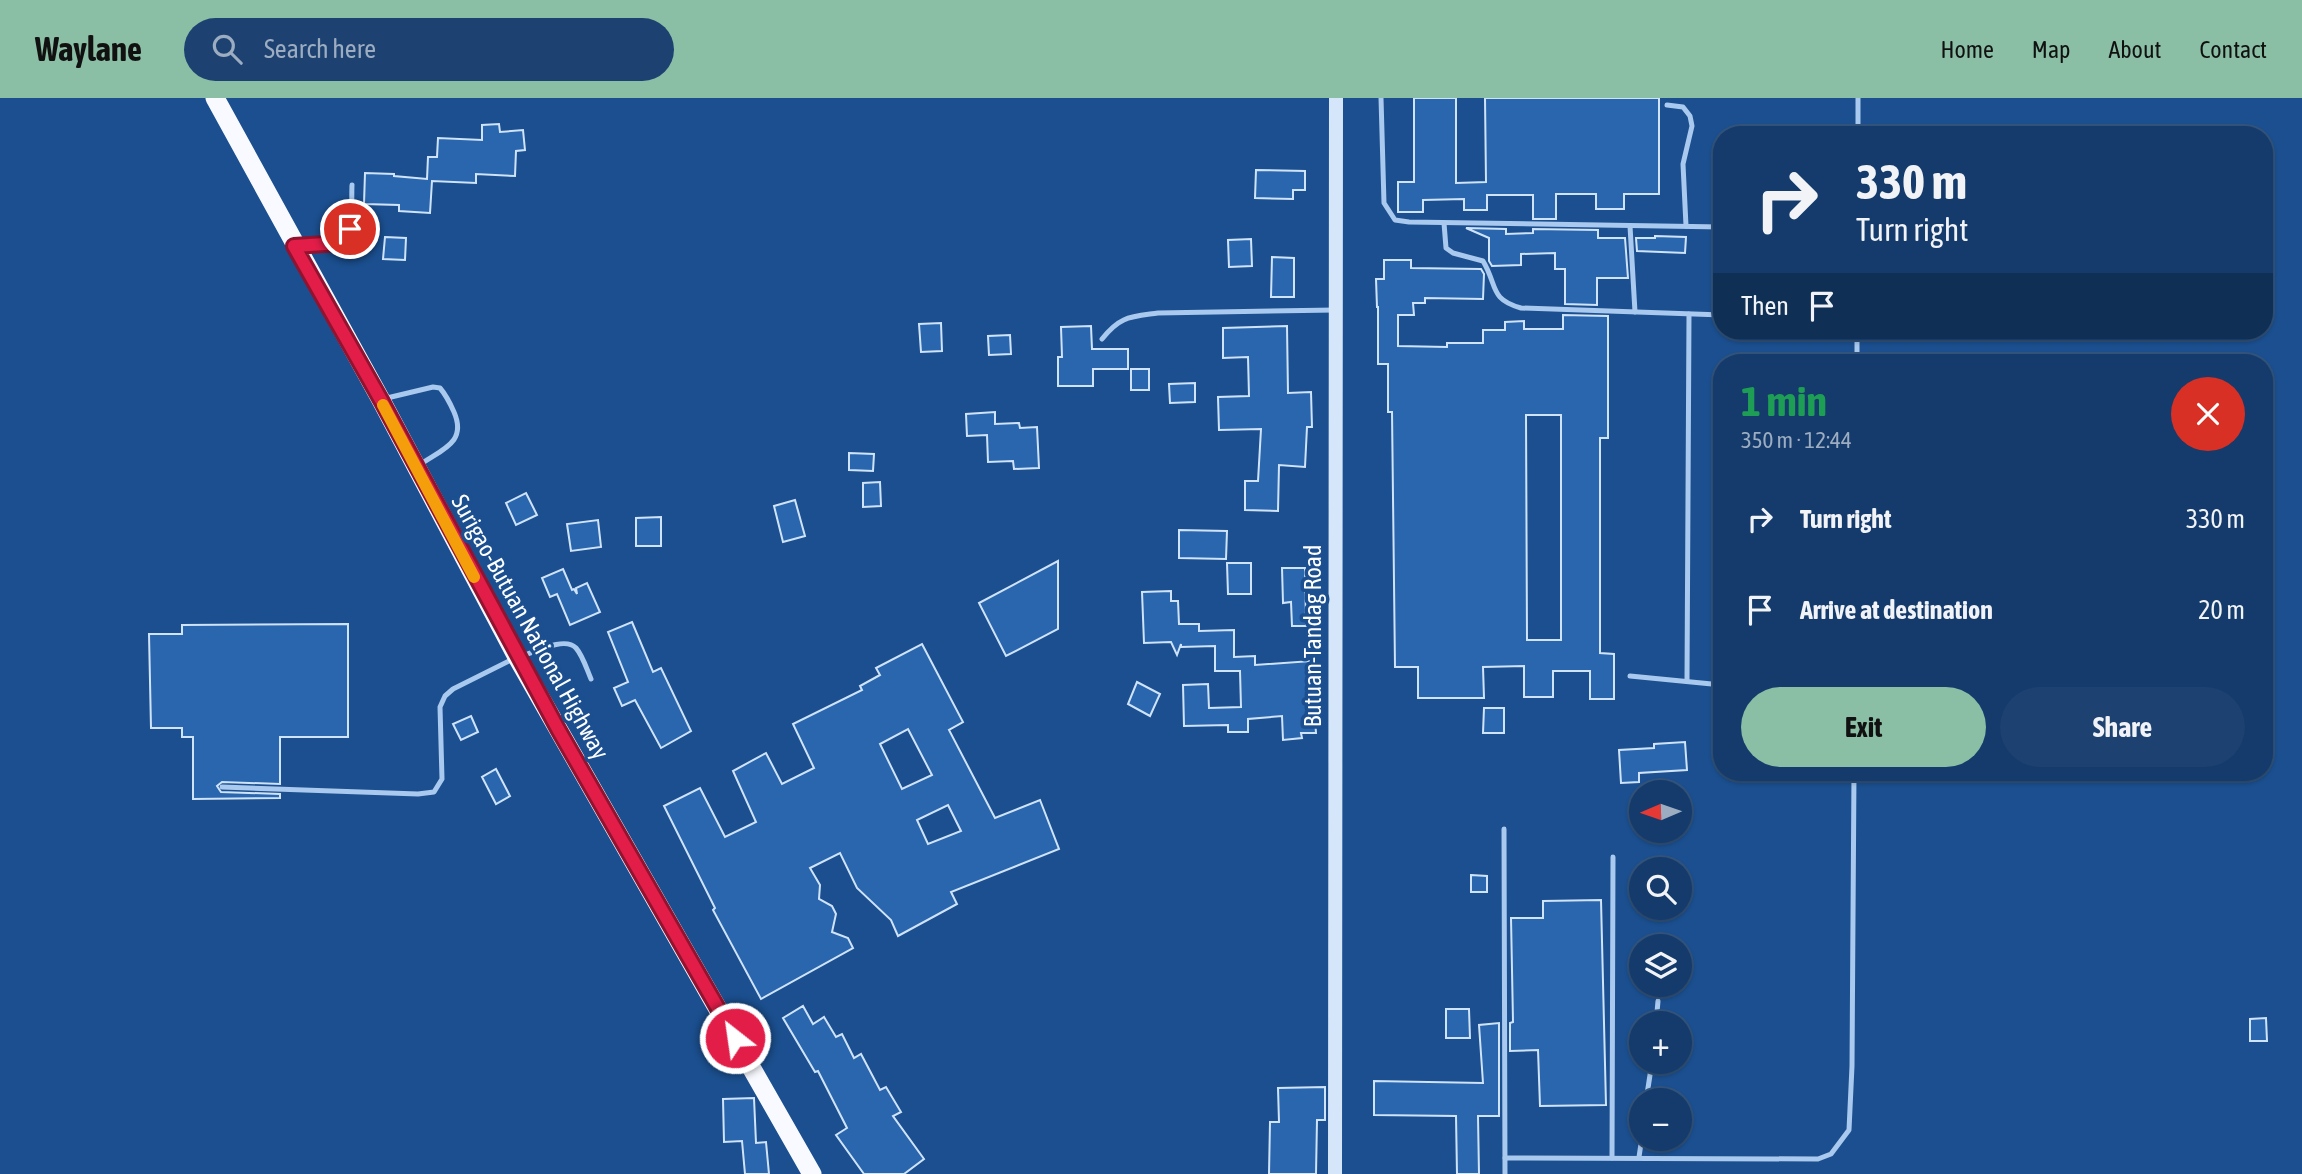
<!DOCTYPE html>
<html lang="en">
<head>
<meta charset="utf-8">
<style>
	:root { --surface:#143b6b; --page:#1d4271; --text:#f1f3f6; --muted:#9dadc1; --line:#33557e; --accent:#8abfa5 }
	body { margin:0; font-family:"Asap Condensed",sans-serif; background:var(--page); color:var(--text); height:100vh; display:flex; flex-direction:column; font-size:26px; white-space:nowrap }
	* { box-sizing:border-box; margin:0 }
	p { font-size:23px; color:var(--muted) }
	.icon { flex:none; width:38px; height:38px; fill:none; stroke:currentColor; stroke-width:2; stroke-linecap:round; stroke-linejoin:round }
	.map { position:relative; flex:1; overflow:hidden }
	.side { position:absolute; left:1713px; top:256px; width:560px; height:427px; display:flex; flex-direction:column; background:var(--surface); border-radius:28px; box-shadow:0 2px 5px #0004,0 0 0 2px var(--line) }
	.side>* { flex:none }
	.banner { position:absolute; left:1713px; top:28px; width:560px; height:214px; border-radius:28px; box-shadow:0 2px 5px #0004,0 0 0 2px var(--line); background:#143b6b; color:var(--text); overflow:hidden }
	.needle { width:46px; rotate:268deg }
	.tools { position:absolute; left:1629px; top:682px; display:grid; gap:14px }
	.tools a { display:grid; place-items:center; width:63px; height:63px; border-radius:50%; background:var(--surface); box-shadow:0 2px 5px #0004,0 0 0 2px var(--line); font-size:35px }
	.pin { position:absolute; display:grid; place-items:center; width:60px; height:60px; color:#fff; margin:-30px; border:4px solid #fff; border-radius:50%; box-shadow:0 2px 7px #0007 }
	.me { position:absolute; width:77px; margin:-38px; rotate:330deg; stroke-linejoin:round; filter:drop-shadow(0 0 5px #0008) }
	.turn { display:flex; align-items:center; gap:24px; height:147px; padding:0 28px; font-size:32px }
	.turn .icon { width:91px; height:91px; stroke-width:2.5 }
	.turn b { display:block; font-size:49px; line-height:60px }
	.then { display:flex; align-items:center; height:66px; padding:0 28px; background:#0003; gap:14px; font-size:26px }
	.round { display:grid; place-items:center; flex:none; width:74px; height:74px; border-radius:37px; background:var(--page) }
	.summary { display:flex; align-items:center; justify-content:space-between; height:119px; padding:0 28px }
	h1 { font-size:42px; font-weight:700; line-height:52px; color:#1e9e55 }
	.button { display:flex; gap:14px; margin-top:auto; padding:14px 28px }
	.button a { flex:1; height:80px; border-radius:42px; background:var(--accent); color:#111; font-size:28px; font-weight:700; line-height:80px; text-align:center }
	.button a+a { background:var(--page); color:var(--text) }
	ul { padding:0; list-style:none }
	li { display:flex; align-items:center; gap:21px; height:91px; padding:0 28px }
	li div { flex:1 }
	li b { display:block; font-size:26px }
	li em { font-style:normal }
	header { display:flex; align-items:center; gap:42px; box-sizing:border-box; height:98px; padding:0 35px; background:var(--accent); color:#111 }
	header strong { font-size:33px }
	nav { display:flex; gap:38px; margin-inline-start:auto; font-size:24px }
	.search { width:490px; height:63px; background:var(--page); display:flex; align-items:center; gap:18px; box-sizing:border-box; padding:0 24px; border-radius:38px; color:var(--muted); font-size:26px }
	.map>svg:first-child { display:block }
</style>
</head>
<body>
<header>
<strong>Waylane</strong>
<div class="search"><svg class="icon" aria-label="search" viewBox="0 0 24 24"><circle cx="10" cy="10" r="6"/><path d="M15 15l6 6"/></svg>Search here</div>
<nav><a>Home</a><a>Map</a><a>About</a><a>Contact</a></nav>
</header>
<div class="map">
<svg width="2302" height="1076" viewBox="0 0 2302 1076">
	<rect width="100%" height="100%" fill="#1b4f8f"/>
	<g fill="#2a66ad" stroke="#cfe3fa" stroke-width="2" fill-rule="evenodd">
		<polygon points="1414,0 1456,0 1456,85 1486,84 1485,0 1659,0 1659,96 1624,96 1624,111 1596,111 1596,96 1556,96 1556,121 1533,121 1533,97 1487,97 1487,112 1464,112 1464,101 1423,102 1423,114 1398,114 1398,84 1414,84"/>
		<polygon points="499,26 500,34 523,32 525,52 516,53 515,78 476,76 476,85 432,83 430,115 399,113 399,107 364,106 365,75 394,76 394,78 427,81 428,59 437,59 438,40 482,42 482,27"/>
		<polygon points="1256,72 1305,73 1305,92 1293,92 1293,101 1255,100"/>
		<polygon points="1466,130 1506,131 1506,136 1533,135 1533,131 1598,132 1598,140 1625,140 1628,180 1597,180 1597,207 1565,206 1565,171 1555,171 1555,155 1521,156 1521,167 1492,168 1489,163 1489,140"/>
		<polygon points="1655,138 1686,139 1685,155 1637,153 1636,140 1655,140"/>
		<polygon points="385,139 406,140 405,162 383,161"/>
		<polygon points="1251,141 1252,168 1229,169 1228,142"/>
		<polygon points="1272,159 1294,160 1294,199 1271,199"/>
		<path d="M1384 162H1411V170L1481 171 1484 176 1483 201 1425 200V205H1413L1414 217H1398V248L1447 249V245H1483V232H1505V224L1524 223V231H1563V217L1608 218V340H1600V555L1614 556V601H1590V573H1553V599H1524V568L1483 569 1484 600H1418V569H1395L1392 314H1388V266H1378V209H1377L1376 181H1384ZM1526 317H1561V542H1527Z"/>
		<polygon points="941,225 942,253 921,254 919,226"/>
		<polygon points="1091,228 1092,251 1128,251 1128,271 1093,271 1093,288 1058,288 1058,259 1062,259 1061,229"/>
		<polygon points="1287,228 1288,295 1311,294 1312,329 1307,329 1305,369 1279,367 1278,413 1245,412 1245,383 1258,383 1261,331 1219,332 1218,299 1249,298 1248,259 1223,260 1223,230"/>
		<polygon points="1010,237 1011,256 989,257 988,238"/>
		<rect x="1131" y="271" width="18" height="21"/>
		<polygon points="1195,285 1195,304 1170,305 1169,286"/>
		<polygon points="995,314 995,326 1019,325 1020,330 1037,329 1039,370 1014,371 1013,363 988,364 987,337 967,338 966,316"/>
		<polygon points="849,355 874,356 873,373 849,372"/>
		<polygon points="880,384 881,408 863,409 863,385"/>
		<polygon points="526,395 537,417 516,427 506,405"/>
		<polygon points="795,402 805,438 783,444 774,408"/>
		<polygon points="661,419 661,448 636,448 636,420"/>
		<polygon points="598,422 601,449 571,453 567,426"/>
		<polygon points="1179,432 1227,433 1226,461 1179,460"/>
		<polygon points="1058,463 1058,531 1006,558 979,505"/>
		<polygon points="1227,465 1251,465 1251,496 1228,496"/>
		<polygon points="1282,470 1305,470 1306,528 1292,528 1291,504 1283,505"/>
		<polygon points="563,471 572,492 574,491 577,496 576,490 587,485 600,514 570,527 557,496 550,499 542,480"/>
		<polygon points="1171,493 1171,503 1178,503 1179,526 1199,526 1199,533 1234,532 1234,559 1255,558 1255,567 1311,563 1316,635 1301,635 1302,640 1283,642 1282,618 1248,621 1248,634 1228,634 1228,627 1184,628 1183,587 1208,586 1209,610 1241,609 1240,573 1215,573 1215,548 1181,549 1181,546 1177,557 1171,544 1144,545 1142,494"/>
		<polygon points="632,524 653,574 661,570 691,633 661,650 635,602 622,608 614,590 628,584 608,534"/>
		<polygon points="348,526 348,639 280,639 280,686 222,684 217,688 221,694 280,696 280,700 193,701 193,639 182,639 182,630 151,630 149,536 182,536 182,527"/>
		<path d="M922 546 963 624 949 632 995 720 1040 702 1059 751 951 794 957 806 898 838 891 822 857 790 840 755 810 770 820 787 819 801 832 808 836 816 832 834 848 840 853 850 761 901 713 812 715 810 664 708 700 690 725 739 756 724 733 673 766 655 782 686 814 670 793 626 862 592 860 588 880 577 876 570ZM908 631 932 677 902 691 880 646ZM948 707 961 733 928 746 917 722Z"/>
		<polygon points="1137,584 1160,596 1150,618 1128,606"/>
		<polygon points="1484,610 1504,610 1504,635 1483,635"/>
		<polygon points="471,618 478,634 461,642 453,626"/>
		<polygon points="1685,644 1687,672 1639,675 1639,684 1621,685 1619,652 1654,650 1654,646"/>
		<polygon points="496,671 510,698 496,706 482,679"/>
		<polygon points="1471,777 1487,778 1487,794 1471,794"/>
		<polygon points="1601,802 1606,1007 1540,1008 1538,952 1510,953 1510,925 1513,924 1511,820 1543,820 1543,803"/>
		<polygon points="803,908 813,926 824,919 836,939 842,936 854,960 861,956 880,992 886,989 901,1014 893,1018 924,1061 904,1076 864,1076 836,1037 847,1030 818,973 815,974 783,920"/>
		<polygon points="1446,911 1469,911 1470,940 1446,940"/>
		<polygon points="2266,920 2267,943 2250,943 2250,921"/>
		<polygon points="1499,925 1499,1018 1478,1018 1479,1076 1457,1076 1456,1018 1374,1017 1374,983 1483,985 1479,927"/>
		<polygon points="1325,989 1325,1022 1317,1022 1316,1076 1269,1076 1270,1024 1279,1024 1278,990"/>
		<polygon points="754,1000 756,1045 766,1044 769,1076 745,1076 742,1043 724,1044 723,1001"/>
	</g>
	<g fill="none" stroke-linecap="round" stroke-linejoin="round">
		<g stroke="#a9c9ee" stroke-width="5">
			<polyline points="1381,0 1384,105 1395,122 1409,124 1722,129"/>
			<polyline points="1667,7 1683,9 1690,18 1692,28 1683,66 1686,128"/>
			<polyline points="1858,37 1858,0"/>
			<path d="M1444 125 1446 150 1453 155 1483 163C1498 188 1489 201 1521 210L1722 217"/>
			<polyline points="1630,128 1635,214"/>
			<path d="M301 147 340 145C355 131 351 107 352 87"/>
			<path d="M1102 241C1120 218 1130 219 1158 215L1335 212"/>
			<polyline points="1857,264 1857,233"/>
			<path d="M387 300 433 289 440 290C446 297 450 305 454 314 467 344 443 351 421 366"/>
			<path d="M522 558C535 554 565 538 576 550 583 558 587 572 591 581"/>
			<polyline points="1630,578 1722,587"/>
			<polyline points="1687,583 1689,216"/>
			<polyline points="222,689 418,696 434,694 442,681 440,609 445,598 453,591 513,561"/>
			<polyline points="1504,731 1505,1076"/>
			<polyline points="1656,926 1658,903"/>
			<polyline points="1646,1003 1652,964"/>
			<polyline points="1639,1059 1642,1039"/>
			<polyline points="1505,1060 1818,1061 1831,1056 1849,1032 1852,968 1854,674"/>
			<polyline points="1612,1060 1613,759"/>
		</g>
		<polyline stroke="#d6e6fa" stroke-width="14" points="1335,1076 1336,0"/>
		<polyline stroke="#f8faff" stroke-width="19" points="215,0 381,302 517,559 812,1076"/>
	</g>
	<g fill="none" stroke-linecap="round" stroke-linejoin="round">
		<defs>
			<polyline id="route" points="350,131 340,145 294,148 381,302 558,631 735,940"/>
		</defs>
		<use href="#route" stroke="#92132f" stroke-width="18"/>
		<use href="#route" stroke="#e11d48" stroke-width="12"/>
		<polyline stroke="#f59e0b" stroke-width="12" points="383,307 474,479"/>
	</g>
	<g text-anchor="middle" stroke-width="7" stroke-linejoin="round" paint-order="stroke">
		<g font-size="24" fill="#fff" stroke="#1b4f8f">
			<text transform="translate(530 529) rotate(61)" y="8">Surigao-Butuan National Highway</text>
			<text transform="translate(1313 538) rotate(-90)" y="8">Butuan-Tandag Road</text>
		</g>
	</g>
</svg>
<div class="tools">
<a><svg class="needle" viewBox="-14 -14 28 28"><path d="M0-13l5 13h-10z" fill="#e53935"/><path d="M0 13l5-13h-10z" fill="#9dadc1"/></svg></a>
<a><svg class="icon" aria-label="search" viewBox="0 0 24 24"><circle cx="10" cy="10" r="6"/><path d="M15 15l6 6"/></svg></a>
<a><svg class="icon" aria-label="layers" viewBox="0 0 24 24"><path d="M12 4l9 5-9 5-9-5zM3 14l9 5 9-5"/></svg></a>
<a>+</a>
<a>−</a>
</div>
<div class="pin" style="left:350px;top:131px;background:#d93025"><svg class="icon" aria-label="arrive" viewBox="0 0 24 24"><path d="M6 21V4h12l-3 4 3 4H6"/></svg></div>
<svg class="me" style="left:735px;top:940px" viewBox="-20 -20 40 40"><circle r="17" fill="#e11d48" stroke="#fff" stroke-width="3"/><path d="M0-11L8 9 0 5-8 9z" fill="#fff"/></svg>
<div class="banner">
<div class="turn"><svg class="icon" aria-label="right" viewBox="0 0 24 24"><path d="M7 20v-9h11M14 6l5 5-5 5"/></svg><div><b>330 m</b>Turn right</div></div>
<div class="then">Then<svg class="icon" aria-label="arrive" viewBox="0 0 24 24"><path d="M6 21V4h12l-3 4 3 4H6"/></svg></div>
</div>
<section class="side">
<div class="summary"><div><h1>1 min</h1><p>350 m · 12:44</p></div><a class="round" style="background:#d93025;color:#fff"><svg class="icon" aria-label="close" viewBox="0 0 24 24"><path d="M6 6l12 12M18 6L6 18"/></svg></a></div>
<ul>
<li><svg class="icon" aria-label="right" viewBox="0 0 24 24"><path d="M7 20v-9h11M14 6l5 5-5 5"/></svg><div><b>Turn right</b></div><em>330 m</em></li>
<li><svg class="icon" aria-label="arrive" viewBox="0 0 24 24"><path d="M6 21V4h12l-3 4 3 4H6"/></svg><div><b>Arrive at destination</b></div><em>20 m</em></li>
</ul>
<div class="button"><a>Exit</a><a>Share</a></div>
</section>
</div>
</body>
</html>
